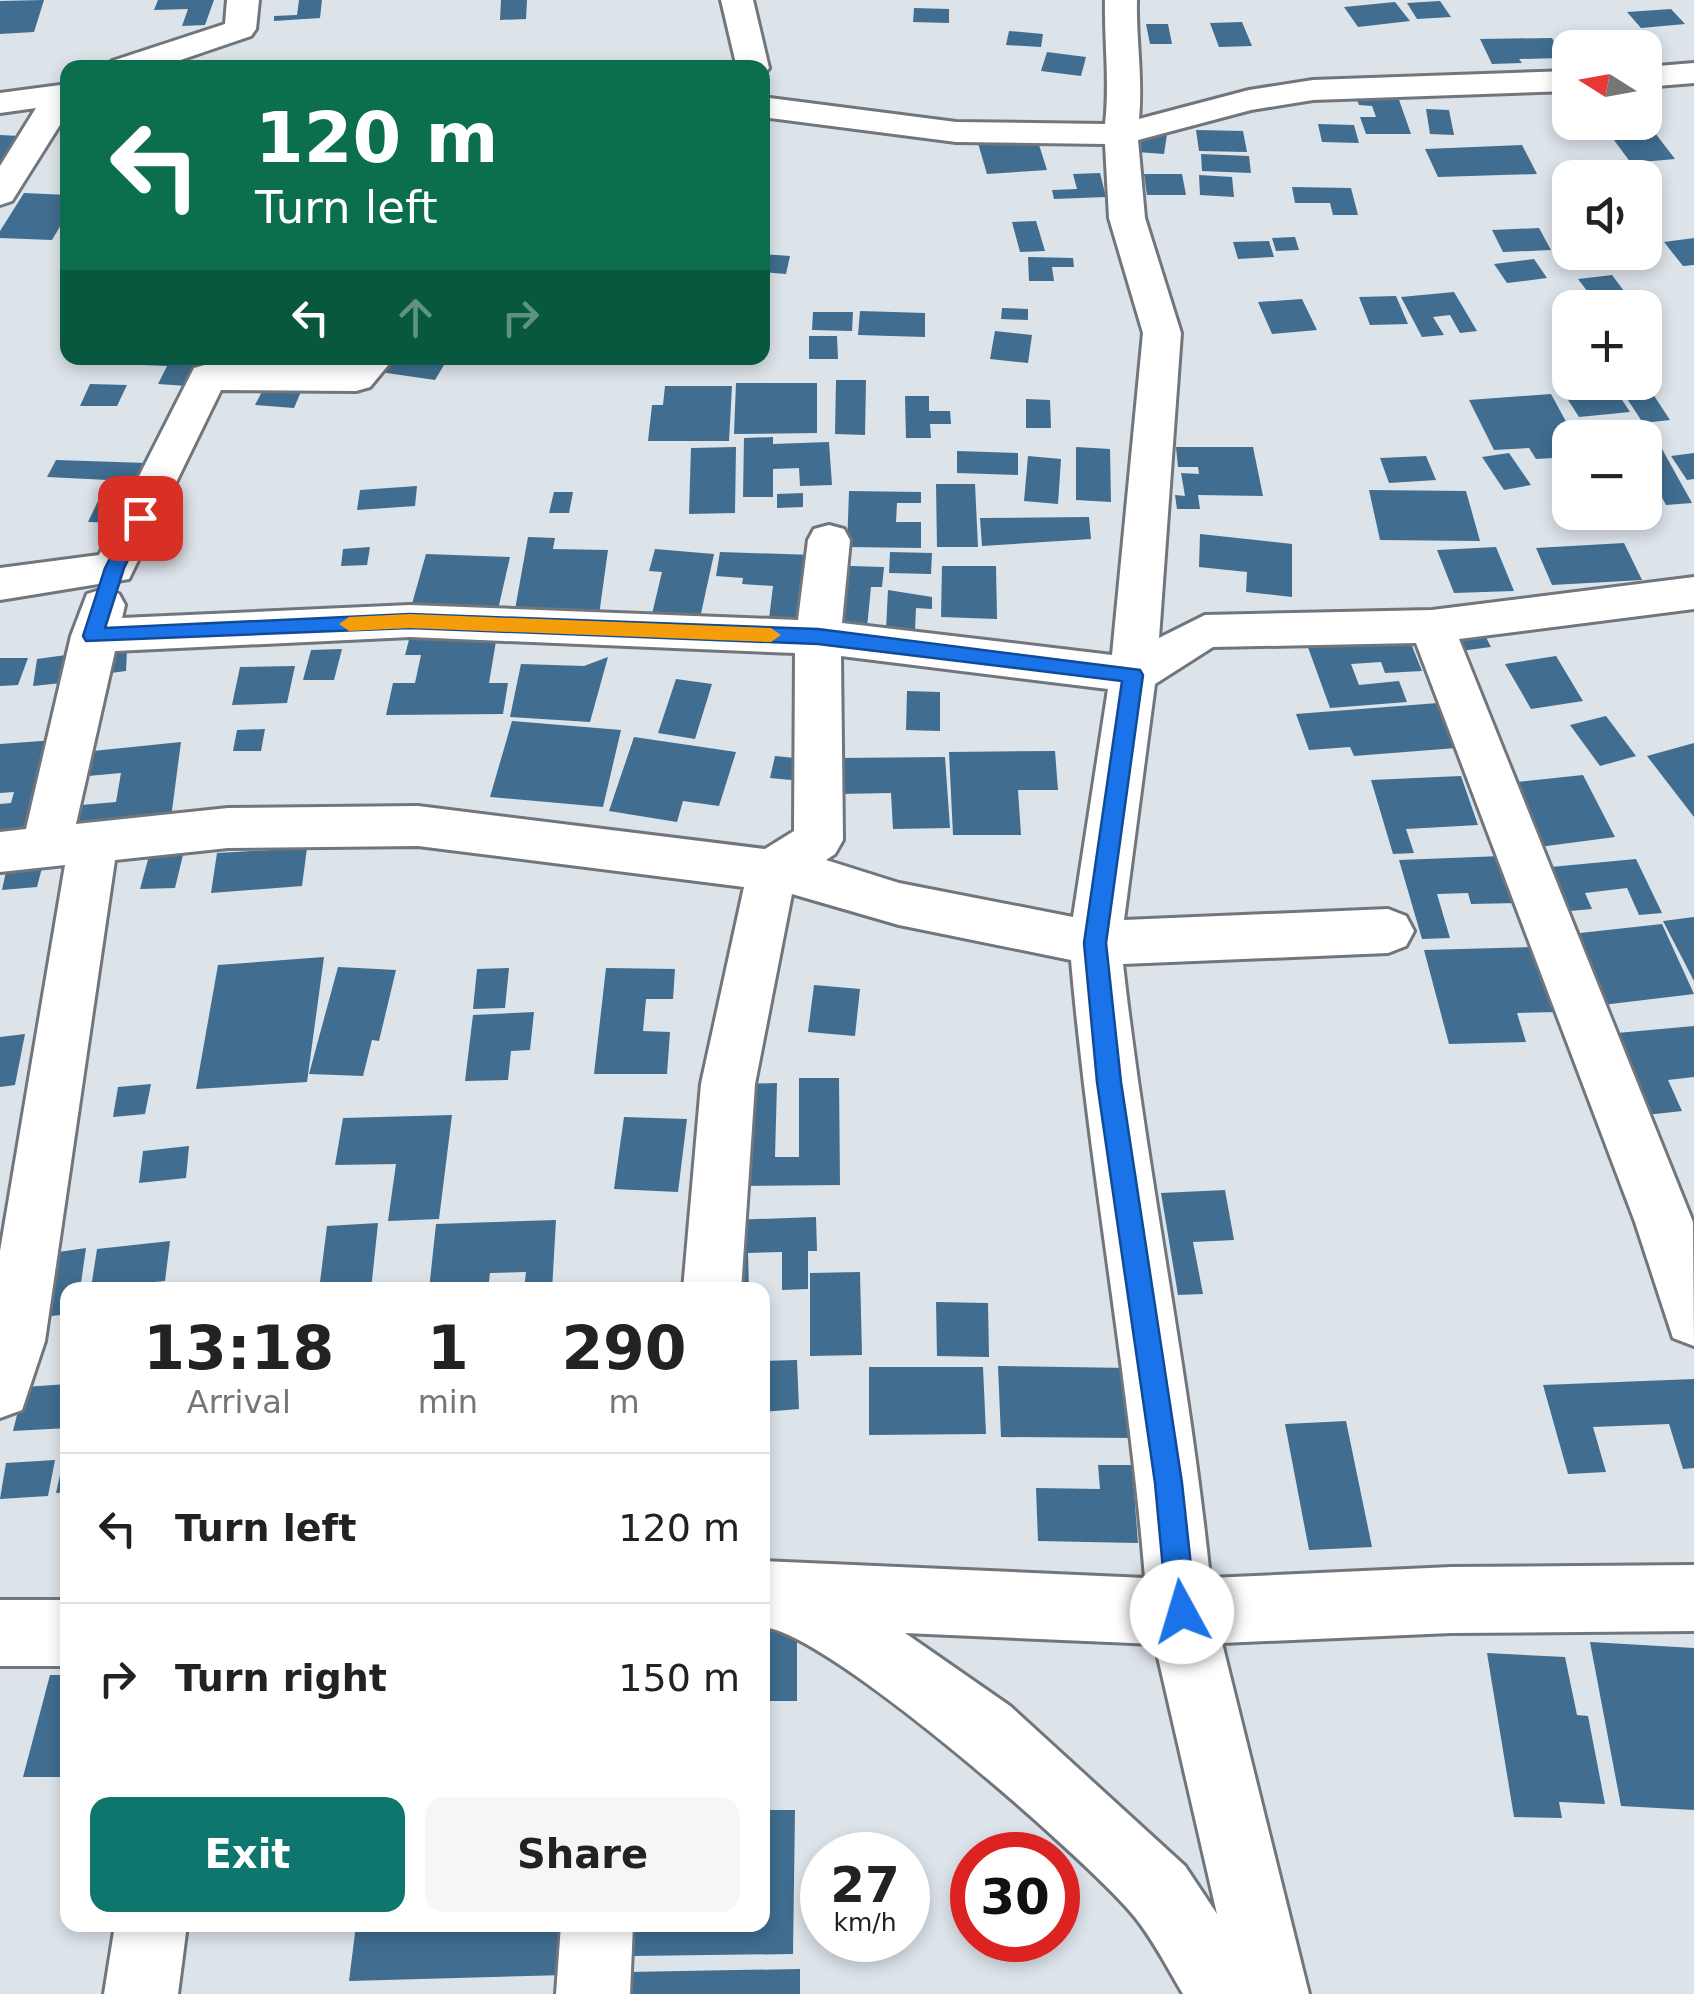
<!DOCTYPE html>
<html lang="en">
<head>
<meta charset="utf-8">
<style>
	:root { --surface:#fff; --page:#f6f6f6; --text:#222; --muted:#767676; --line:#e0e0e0; --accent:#0f766e }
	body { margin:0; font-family:"DejaVu Sans",sans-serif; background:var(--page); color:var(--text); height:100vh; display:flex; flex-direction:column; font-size:38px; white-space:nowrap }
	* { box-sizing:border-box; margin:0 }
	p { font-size:32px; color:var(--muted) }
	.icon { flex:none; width:55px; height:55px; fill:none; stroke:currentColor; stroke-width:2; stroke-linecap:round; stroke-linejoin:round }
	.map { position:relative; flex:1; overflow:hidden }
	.details { position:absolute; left:60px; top:1282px; width:710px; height:650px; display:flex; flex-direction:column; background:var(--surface); border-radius:20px; box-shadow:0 5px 15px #0003 }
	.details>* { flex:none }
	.top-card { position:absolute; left:60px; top:60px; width:710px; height:305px; border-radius:20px; box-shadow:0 5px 15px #0003; background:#0b6e4f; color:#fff; overflow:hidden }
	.needle { width:65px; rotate:281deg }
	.tools { position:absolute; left:1552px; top:30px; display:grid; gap:20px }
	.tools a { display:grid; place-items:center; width:110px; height:110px; border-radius:20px; background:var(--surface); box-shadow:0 5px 15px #0003; font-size:50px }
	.speed { position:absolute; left:800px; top:1832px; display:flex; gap:20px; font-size:50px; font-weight:700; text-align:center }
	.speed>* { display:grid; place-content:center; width:130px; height:130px; border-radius:50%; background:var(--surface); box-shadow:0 5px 15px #0003; line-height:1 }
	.speed small { font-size:25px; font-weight:400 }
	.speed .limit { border:15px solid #d22; background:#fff; color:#111 }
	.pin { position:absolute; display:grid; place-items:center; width:85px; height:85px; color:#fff; margin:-42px; border-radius:20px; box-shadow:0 5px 15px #0006 }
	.me { position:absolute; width:110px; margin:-55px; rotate:354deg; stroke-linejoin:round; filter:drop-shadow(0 0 8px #0008) }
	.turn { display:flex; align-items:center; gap:35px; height:210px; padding:0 30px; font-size:45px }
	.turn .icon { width:130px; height:130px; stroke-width:2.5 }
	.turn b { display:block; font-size:70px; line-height:85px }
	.lanes { display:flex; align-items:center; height:95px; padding:0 30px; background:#0003; justify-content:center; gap:50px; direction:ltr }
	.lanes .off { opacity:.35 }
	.eta { display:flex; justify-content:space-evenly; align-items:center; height:170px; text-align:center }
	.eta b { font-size:60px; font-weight:700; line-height:70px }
	.button { display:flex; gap:20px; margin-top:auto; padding:20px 30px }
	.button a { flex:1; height:115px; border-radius:20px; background:var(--accent); color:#fff; font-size:40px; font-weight:700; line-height:115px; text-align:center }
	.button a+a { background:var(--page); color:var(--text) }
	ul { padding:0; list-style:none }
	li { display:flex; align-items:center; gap:30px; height:150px; padding:0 30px; border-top:2px solid var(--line) }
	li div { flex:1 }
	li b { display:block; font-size:38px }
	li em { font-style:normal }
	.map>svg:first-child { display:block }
</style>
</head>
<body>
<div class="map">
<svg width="1694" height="1994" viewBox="0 0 1694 1994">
	<rect width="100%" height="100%" fill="#dce3e9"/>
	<g fill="#406d90">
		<polygon points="44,0 34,32 0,34 0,1"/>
		<polygon points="158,0 214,0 205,25 182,26 188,9 154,10"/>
		<polygon points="299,0 322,0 320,18 274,21 274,16 297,15"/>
		<polygon points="501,0 527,0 526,19 500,20"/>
		<polygon points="1440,1 1451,17 1417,19 1407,3"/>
		<polygon points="1395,2 1410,21 1358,27 1344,7"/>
		<polygon points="914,8 949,9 949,23 913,22"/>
		<polygon points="1671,9 1685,24 1641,28 1627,12"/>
		<polygon points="1242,22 1252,46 1219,47 1210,23"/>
		<polygon points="1146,24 1168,24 1172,44 1150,44"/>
		<polygon points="1009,31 1043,34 1041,47 1006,45"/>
		<polygon points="1552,38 1562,58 1519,59 1522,63 1492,64 1480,39"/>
		<polygon points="1592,39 1597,48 1570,48 1570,55 1566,55 1558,40"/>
		<polygon points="1047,52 1086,57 1081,76 1041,71"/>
		<polygon points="1356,97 1398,97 1411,134 1366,134 1360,117 1376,117 1372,106 1359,105"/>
		<polygon points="1426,109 1449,110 1454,135 1430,134"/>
		<polygon points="1318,124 1354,125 1359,143 1322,142"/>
		<polygon points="1141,125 1168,128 1164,154 1137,152"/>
		<polygon points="1034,129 1047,170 987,174 975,133"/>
		<polygon points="1652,129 1675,159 1631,163 1608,132"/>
		<polygon points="1196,130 1243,131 1247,152 1199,151"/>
		<polygon points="0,135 19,136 0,166"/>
		<polygon points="1522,145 1537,174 1438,177 1425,149"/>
		<polygon points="1201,154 1249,156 1251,173 1202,171"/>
		<polygon points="1100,173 1106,197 1054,199 1052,190 1077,189 1073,174"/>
		<polygon points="1144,174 1182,174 1186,195 1147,195"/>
		<polygon points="1199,175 1232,177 1234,197 1200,195"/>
		<polygon points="1292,187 1351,188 1358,215 1333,215 1330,203 1295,203"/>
		<polygon points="24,193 68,195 68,213 52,240 0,238 0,231"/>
		<polygon points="1036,221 1045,251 1020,252 1012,222"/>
		<polygon points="1539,228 1551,250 1503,252 1492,230"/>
		<polygon points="1295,237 1299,250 1276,251 1272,238"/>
		<polygon points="1694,238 1694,265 1683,266 1664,242"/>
		<polygon points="1269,241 1274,257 1238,259 1233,242"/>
		<polygon points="1587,252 1631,252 1636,260 1594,264"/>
		<polygon points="762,254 790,256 786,274 762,272"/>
		<polygon points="1028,257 1073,258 1074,267 1052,267 1054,281 1029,281"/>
		<polygon points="1534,259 1547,278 1507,283 1494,264"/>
		<polygon points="1612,275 1636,307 1600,308 1578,279"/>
		<polygon points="1454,292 1477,331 1460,333 1450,315 1433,317 1444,335 1422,337 1401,297"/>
		<polygon points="1396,296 1408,324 1370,325 1359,297"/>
		<polygon points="1302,299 1317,330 1272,334 1258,302"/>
		<polygon points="1002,308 1028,309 1028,320 1001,319"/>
		<polygon points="860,311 925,313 925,337 858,335"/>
		<polygon points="813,312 853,312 852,331 812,330"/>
		<polygon points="995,331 1032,335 1028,363 990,359"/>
		<polygon points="809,336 837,336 838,359 809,359"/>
		<polygon points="124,358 200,358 187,386 158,384 167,366 120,364"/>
		<polygon points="381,358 416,358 414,361 444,365 435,380 373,371"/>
		<polygon points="836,380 866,380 865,435 835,434"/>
		<polygon points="1645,382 1670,420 1643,423 1618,385"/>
		<polygon points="736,383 817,383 817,433 734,434"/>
		<polygon points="90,384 127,385 117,406 80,406"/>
		<polygon points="266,384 303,387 294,408 255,405"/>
		<polygon points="665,386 732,386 729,441 648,441 652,405 663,405"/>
		<polygon points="1613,386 1630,412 1579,417 1563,392"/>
		<polygon points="1551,394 1575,438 1570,438 1570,457 1536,459 1529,448 1494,450 1469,400"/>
		<polygon points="905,396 929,396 929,411 950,411 951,424 930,424 931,438 906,438"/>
		<polygon points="1026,399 1050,400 1051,428 1026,428"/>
		<polygon points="773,437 773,444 829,442 832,485 800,486 799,468 773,469 773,497 743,497 744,438"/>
		<polygon points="736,447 735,513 689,514 691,448"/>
		<polygon points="1076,447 1110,449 1111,502 1076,500"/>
		<polygon points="1176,447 1253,447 1263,496 1198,495 1200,509 1177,509 1175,495 1185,496 1181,473 1199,474 1198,467 1178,467"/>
		<polygon points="1662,449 1692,503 1666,505 1645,466 1645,450"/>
		<polygon points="957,451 1018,453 1018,475 957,473"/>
		<polygon points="1509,453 1531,485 1504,490 1482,457"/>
		<polygon points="1694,453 1694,479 1687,480 1671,456"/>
		<polygon points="1028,456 1061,459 1058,504 1024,501"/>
		<polygon points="1426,456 1436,480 1389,483 1380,458"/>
		<polygon points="56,460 147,463 120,523 88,522 108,480 47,477"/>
		<polygon points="936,484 975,484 978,547 937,547"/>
		<polygon points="417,486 415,506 357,510 360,490"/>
		<polygon points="1369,490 1466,491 1480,541 1380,540"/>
		<polygon points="849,491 921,492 921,503 897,503 896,522 921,522 921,548 847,547"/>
		<polygon points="554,492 573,492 569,513 549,513"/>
		<polygon points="803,493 803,507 777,508 777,494"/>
		<polygon points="1089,517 1091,539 982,546 980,518"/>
		<polygon points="1200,534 1292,544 1292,597 1246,592 1247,572 1199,567"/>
		<polygon points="528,537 555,538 553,549 608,550 599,615 514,615"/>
		<polygon points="1624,543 1642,580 1552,585 1536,548"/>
		<polygon points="370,547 367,565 341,566 343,549"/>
		<polygon points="1496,547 1514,591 1454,593 1437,550"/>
		<polygon points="655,549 714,554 700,618 652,614 662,572 649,571"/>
		<polygon points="720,552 813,555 806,620 769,619 773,586 742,584 743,578 716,576"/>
		<polygon points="890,552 932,553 931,574 889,573"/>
		<polygon points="426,554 510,557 497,614 410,611"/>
		<polygon points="850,566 884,567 882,587 871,587 867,627 844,626"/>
		<polygon points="942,566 996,566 997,619 941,617"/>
		<polygon points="888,590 932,597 932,609 916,608 915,630 886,629"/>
		<polygon points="1476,618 1491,647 1452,652 1437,623"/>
		<polygon points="1406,631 1422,671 1385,673 1381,662 1351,664 1359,685 1399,681 1407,702 1330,708 1305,639"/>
		<polygon points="497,635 489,683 508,683 503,714 386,715 393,683 415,683 421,655 405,655 410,636"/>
		<polygon points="342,649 334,680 303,680 311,650"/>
		<polygon points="127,650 126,671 95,675 97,655"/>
		<polygon points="66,655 62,683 33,686 37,659"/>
		<polygon points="1556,656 1583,701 1531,709 1505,664"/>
		<polygon points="608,657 590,722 510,717 521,664 584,666"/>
		<polygon points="0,658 28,658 18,685 0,686"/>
		<polygon points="295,666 287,703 232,705 240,667"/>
		<polygon points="676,679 712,684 695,739 658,733"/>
		<polygon points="907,691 940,692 940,731 906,730"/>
		<polygon points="1438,703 1456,748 1354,756 1350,747 1309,750 1296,714"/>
		<polygon points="1606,716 1636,756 1600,766 1570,725"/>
		<polygon points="512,721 621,730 603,807 490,797"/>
		<polygon points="265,729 261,751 233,751 237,730"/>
		<polygon points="634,737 736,752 719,806 683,801 677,822 609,811"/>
		<polygon points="55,740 33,832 0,834 0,804 11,803 14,792 0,793 0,744"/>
		<polygon points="181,742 171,818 66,830 70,806 116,802 121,773 77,777 83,752"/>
		<polygon points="1694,743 1694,817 1647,756"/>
		<polygon points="1055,751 1058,790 1018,790 1021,835 953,835 949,752"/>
		<polygon points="775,756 805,759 802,781 770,778"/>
		<polygon points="945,757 950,828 893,829 891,793 839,794 839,758"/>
		<polygon points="1583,775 1615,837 1539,847 1508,783"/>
		<polygon points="1461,776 1478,825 1406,829 1414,853 1393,854 1371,780"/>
		<polygon points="307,848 302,886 211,893 217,853"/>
		<polygon points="183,855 175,888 140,889 149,856"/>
		<polygon points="1502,856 1517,903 1471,904 1468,893 1437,894 1450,938 1422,939 1399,860"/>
		<polygon points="1636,859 1662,913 1639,915 1627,888 1585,893 1592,909 1559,912 1540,868"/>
		<polygon points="43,864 37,887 2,890 7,867"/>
		<polygon points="1694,917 1694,981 1663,921"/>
		<polygon points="1662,924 1694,994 1594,1006 1562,935"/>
		<polygon points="1537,947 1557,1012 1517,1013 1526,1042 1449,1044 1424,950"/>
		<polygon points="324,957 307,1082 196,1089 218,965"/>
		<polygon points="338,967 396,970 379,1041 372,1040 363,1076 309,1074"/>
		<polygon points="509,968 505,1008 473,1009 477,969"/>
		<polygon points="606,968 675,969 673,999 646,999 643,1031 670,1032 667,1074 594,1074"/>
		<polygon points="814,985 860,989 855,1036 808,1032"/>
		<polygon points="534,1012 530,1050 511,1051 508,1080 465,1081 473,1015"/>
		<polygon points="1694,1026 1694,1077 1668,1080 1682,1111 1628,1117 1595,1035"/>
		<polygon points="25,1034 15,1085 0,1087 0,1037"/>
		<polygon points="799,1078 839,1078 840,1185 735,1186 738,1084 777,1083 775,1157 799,1157"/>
		<polygon points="151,1084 145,1114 113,1117 118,1087"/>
		<polygon points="452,1115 439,1219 388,1221 396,1164 335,1165 343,1118"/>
		<polygon points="624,1117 687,1119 678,1192 614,1189"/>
		<polygon points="189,1146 186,1178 139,1183 143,1151"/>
		<polygon points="1225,1190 1234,1240 1193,1242 1203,1294 1178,1295 1161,1193"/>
		<polygon points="816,1217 817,1251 808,1251 808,1289 782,1290 782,1252 748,1253 749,1290 729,1290 730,1220"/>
		<polygon points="556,1220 552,1290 524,1290 526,1272 490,1273 488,1290 429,1290 436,1224"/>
		<polygon points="378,1223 371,1290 319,1290 327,1226"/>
		<polygon points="170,1241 165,1281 91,1288 97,1249"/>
		<polygon points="86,1248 80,1290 68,1290 68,1314 36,1318 45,1254"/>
		<polygon points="860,1272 862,1355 810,1356 810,1273"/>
		<polygon points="936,1302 988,1303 989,1357 937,1356"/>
		<polygon points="797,1360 799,1409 762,1412 762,1361"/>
		<polygon points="998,1366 1130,1368 1135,1438 1001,1437"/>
		<polygon points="869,1367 983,1367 986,1434 869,1435"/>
		<polygon points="1694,1379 1694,1468 1683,1469 1669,1424 1593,1427 1606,1472 1568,1474 1543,1385"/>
		<polygon points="68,1384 68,1428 13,1431 24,1387"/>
		<polygon points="1346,1421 1372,1547 1309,1550 1285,1424"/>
		<polygon points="64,1457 68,1457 68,1492 56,1493"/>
		<polygon points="55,1460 48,1496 0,1499 6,1463"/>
		<polygon points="1098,1465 1132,1465 1138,1543 1038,1541 1036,1488 1100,1489"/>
		<polygon points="797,1629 797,1701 762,1701 762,1630"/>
		<polygon points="1590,1642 1694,1648 1694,1810 1621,1806"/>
		<polygon points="1487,1653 1565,1657 1577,1715 1588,1716 1605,1804 1559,1802 1562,1818 1514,1817"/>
		<polygon points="50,1675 68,1675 67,1777 23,1777"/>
		<polygon points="762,1810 795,1810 793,1954 632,1956 633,1925 762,1925"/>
		<polygon points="356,1925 570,1925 566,1975 349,1981"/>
		<polygon points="800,1969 800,1994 626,1994 627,1972"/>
	</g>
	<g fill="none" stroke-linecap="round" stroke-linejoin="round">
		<defs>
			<g id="minor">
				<polygon points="227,0 259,0 256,29 251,36 157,68 107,68 112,61 225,24"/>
				<polygon points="721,0 753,0 769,68 764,75 762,68 737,68"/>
				<path d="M1105 0H1137C1136 41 1143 78 1139 119L1249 90 1313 80 1570 71V91L1313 100 1251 110 1138 140 1145 218 1181 333 1159 638 1205 615 1432 610 1694 577V609L1459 639 1693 1222 1694 1346 1673 1338 1635 1222 1416 643 1213 647 1155 684 1124 920 1388 909 1406 916 1414 931 1406 946 1388 953 1123 964C1146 1169 1189 1372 1210 1578L1451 1567 1694 1565V1631L1451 1633 1222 1643 1309 1994H1183C1168 1969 1153 1939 1134 1916 1088 1860 825 1629 762 1627V1561L1145 1578C1128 1371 1089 1167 1071 960L899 925 792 894 755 1084 741 1290H683L701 1084 744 887 418 846 228 848 115 860 45 1341 22 1410 0 1418V1251L65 865 0 872V832L26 829 71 636 87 594 103 589 119 594 125 605 122 618 410 605 798 620 808 540 814 529 829 525 844 529 850 540 842 623 1112 655 1143 333 1109 218 1105 144 956 142 762 117V97L956 122 1105 124C1110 81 1104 42 1105 0ZM410 637 795 653 794 831 765 849 418 806 228 808 76 824 115 651ZM841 656 1108 689 1073 917 899 883 826 860 835 854 843 840ZM905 1633 1155 1644 1217 1914 1185 1866 1010 1706Z"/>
				<polygon points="1694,63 1694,83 1645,87 1645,67"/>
				<polygon points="68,84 68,112 12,201 0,205 0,166 36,108 0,113 0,93"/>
				<polygon points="353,358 394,358 370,387 356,391 221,390 129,579 0,600 0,568 99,555 194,368 208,364 346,365"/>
				<rect x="0" y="1600" width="68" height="66"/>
				<polygon points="115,1925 187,1925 178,1994 104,1994"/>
				<polygon points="561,1925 633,1925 630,1994 556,1994"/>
			</g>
		</defs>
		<use href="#minor" stroke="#70767b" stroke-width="6"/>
		<use href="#minor" fill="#fff" fill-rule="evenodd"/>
	</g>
	<polygon fill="#1a73e8" stroke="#114b97" stroke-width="2.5" points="140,511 149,518 124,568 105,628 410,614 818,629 1140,670 1143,675 1106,943 1121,1082 1182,1483 1196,1612 1192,1622 1182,1626 1171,1622 1167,1612 1155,1483 1097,1082 1084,943 1122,681 818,644 410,628 86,641 83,636 105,568 134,513"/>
	<polygon fill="#f59e0b" points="410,614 771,628 781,635 771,642 410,628 349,631 339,624 349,617"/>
</svg>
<div class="tools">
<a><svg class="needle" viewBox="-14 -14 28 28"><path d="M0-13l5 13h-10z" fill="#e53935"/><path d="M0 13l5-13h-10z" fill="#767676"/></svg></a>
<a><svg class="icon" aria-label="sound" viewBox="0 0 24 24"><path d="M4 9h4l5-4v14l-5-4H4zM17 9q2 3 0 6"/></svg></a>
<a>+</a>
<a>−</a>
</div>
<div class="speed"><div>27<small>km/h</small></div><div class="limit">30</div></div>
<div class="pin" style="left:140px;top:518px;background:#d93025"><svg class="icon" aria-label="arrive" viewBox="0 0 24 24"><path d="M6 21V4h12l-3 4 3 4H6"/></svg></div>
<svg class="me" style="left:1182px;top:1612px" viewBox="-20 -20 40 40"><circle r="19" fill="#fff"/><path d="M0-13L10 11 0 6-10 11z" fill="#1a73e8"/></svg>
<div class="top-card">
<div class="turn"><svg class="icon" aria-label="left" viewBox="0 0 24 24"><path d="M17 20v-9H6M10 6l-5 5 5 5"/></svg><div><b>120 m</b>Turn left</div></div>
<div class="lanes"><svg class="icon" aria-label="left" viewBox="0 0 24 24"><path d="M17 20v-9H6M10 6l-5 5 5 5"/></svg><svg class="icon off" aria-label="ahead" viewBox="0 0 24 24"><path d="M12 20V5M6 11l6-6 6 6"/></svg><svg class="icon off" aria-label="right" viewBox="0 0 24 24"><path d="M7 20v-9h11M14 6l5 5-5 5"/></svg></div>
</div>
<section class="details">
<div class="eta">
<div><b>13:18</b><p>Arrival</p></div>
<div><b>1</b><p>min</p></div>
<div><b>290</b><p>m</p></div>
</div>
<ul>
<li><svg class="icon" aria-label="left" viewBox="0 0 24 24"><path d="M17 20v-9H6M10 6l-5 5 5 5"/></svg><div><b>Turn left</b></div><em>120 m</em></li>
<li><svg class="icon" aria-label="right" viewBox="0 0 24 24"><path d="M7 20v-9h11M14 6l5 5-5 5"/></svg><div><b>Turn right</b></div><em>150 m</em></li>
</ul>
<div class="button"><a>Exit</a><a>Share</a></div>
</section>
</div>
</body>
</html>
